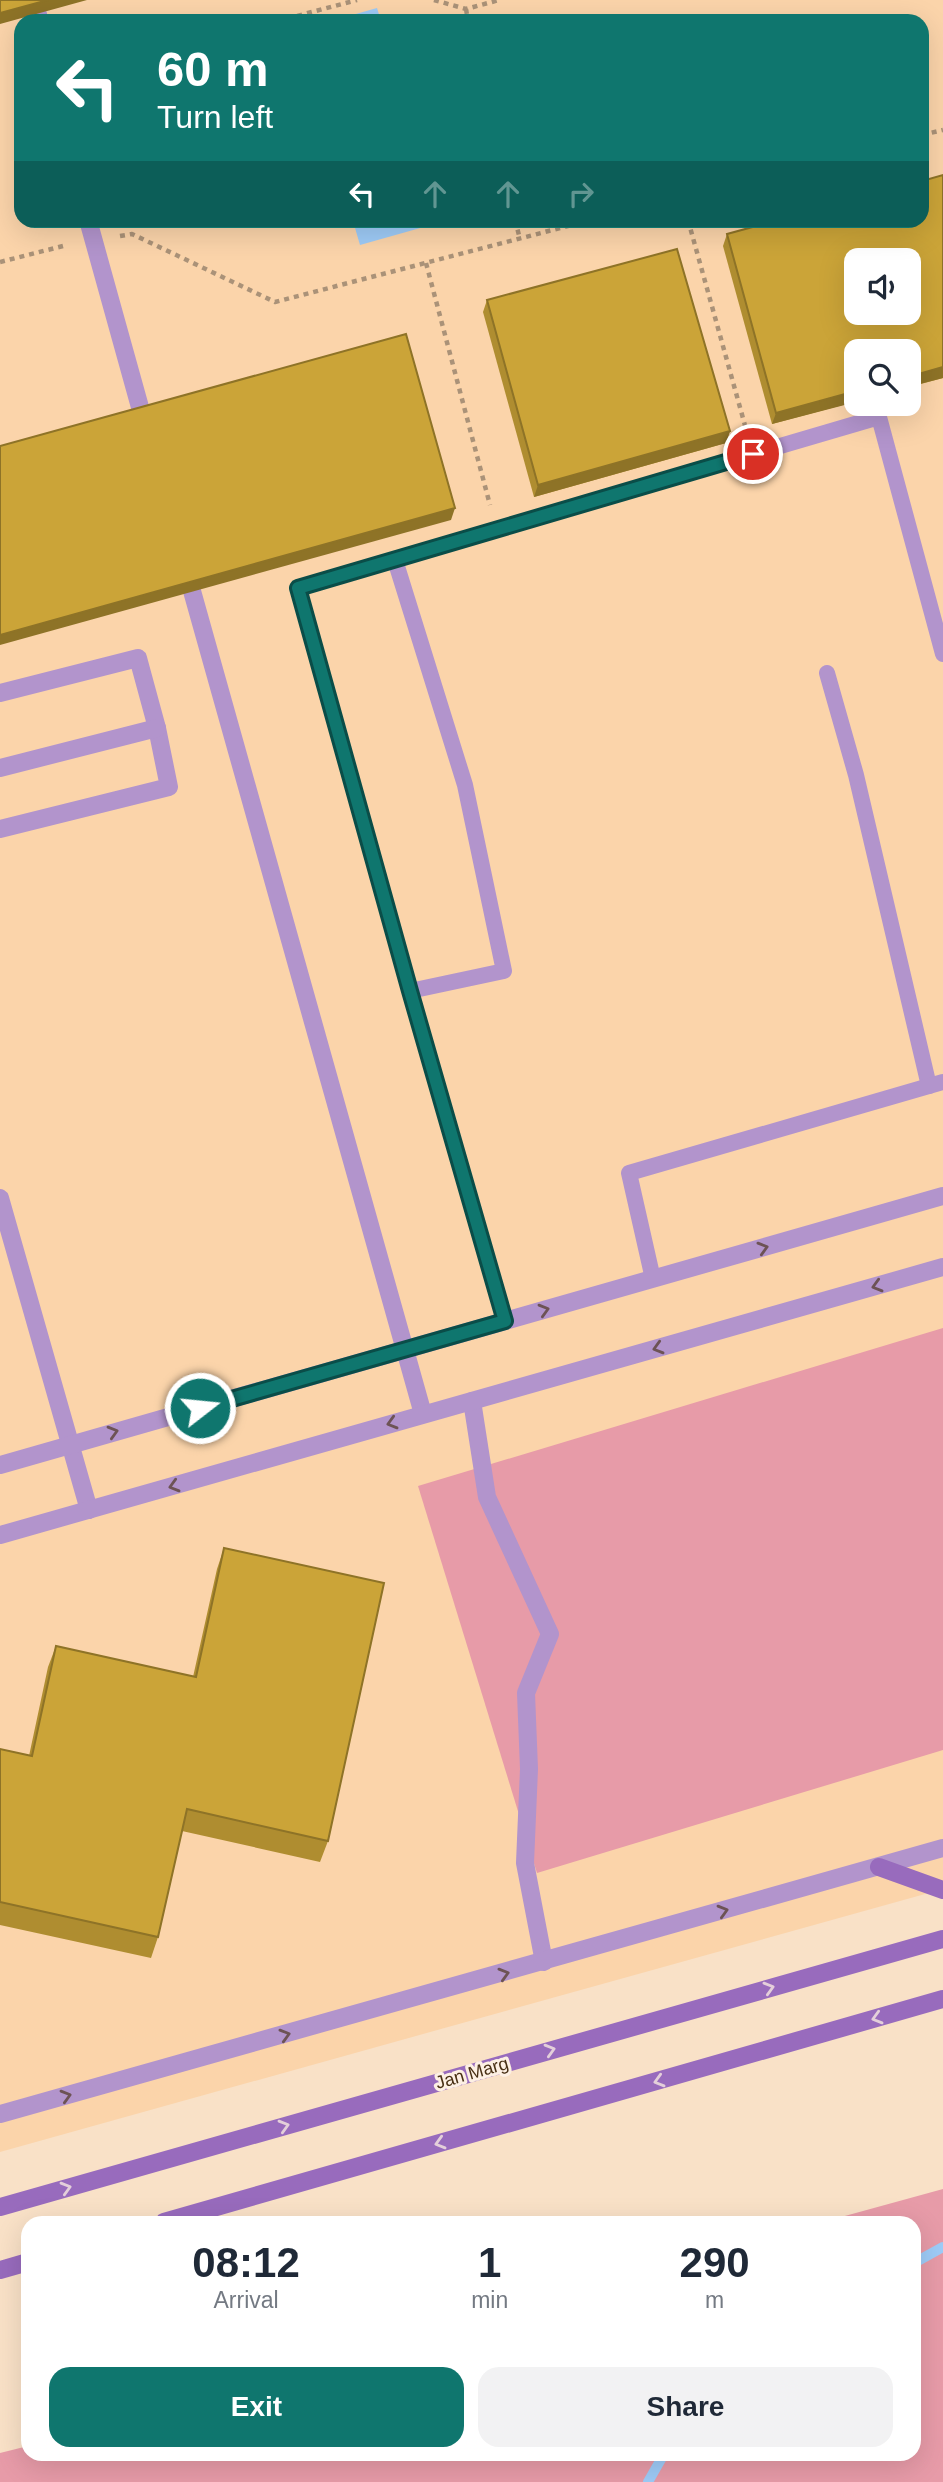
<!DOCTYPE html>
<html lang="en">
<head>
<meta charset="utf-8">
<style>
	:root { --surface:#fff; --page:#f2f2f3; --text:#1f2937; --muted:#747a83; --accent:#0f766e }
	body { margin:0; font-family:Arial,sans-serif; background:var(--page); color:var(--text); height:100vh; display:flex; flex-direction:column; font-size:26px; white-space:nowrap }
	* { box-sizing:border-box; margin:0 }
	p { font-size:23px; color:var(--muted) }
	.icon { flex:none; width:38px; height:38px; fill:none; stroke:currentColor; stroke-width:2; stroke-linecap:round; stroke-linejoin:round }
	.map { position:relative; flex:1; overflow:hidden }
	.details { position:absolute; left:21px; top:2216px; width:900px; height:245px; display:flex; flex-direction:column; background:var(--surface); border-radius:21px; box-shadow:0 7px 28px #0002 }
	.details>* { flex:none }
	.top-card { position:absolute; left:14px; top:14px; width:915px; height:214px; border-radius:21px; box-shadow:0 7px 28px #0002; background:#0f766e; color:#fff; overflow:hidden }
	.controls { position:absolute; left:844px; top:248px; display:grid; gap:14px }
	.controls a { display:grid; place-items:center; width:77px; height:77px; border-radius:14px; background:var(--surface); box-shadow:0 7px 28px #0002; font-size:35px }
	.pin { position:absolute; display:grid; place-items:center; width:60px; height:60px; color:#fff; margin:-30px; border:4px solid #fff; border-radius:50%; box-shadow:0 2px 7px #0007 }
	.me { position:absolute; width:77px; margin:-38px; rotate:74deg; stroke-linejoin:round; filter:drop-shadow(0 0 5px #0008) }
	.turn { display:flex; align-items:center; gap:24px; height:147px; padding:0 28px; font-size:32px }
	.turn .icon { width:91px; height:91px; stroke-width:2.5 }
	.turn b { display:block; font-size:49px; line-height:60px }
	.lanes { display:flex; align-items:center; height:66px; padding:0 28px; background:#0003; justify-content:center; gap:35px; direction:ltr }
	.lanes .off { opacity:.35 }
	.eta { display:flex; justify-content:space-evenly; align-items:center; height:119px; text-align:center }
	.eta b { font-size:42px; font-weight:700; line-height:49px }
	.action { display:flex; gap:14px; margin-top:auto; padding:14px 28px }
	.action a { flex:1; height:80px; border-radius:21px; background:var(--accent); color:#fff; font-size:28px; font-weight:700; line-height:80px; text-align:center }
	.action a+a { background:var(--page); color:var(--text) }
	.map>svg:first-child { display:block }
</style>
</head>
<body>
<div class="map">
<svg width="943" height="2482" viewBox="0 0 943 2482">
	<rect width="100%" height="100%" fill="#f9e1c7"/>
	<path fill="#fbd4aa" fill-rule="evenodd" d="M0 0H943V1889L0 2152ZM21 21H922V220H21ZM856 261H908V313H856ZM856 352H908V404H856Z"/>
	<g fill="#e79ba8">
		<polygon points="943,1328 943,1750 537,1873 418,1486"/>
		<polygon points="943,2189 943,2482 0,2482 0,2453 28,2446 28,2454 914,2454 914,2222 823,2222"/>
	</g>
	<g fill="#9ecbf7">
		<polygon points="377,8 381,21 331,21"/>
		<polygon points="437,220 438,223 360,245 353,221"/>
	</g>
	<g fill="none" stroke-linecap="round" stroke-linejoin="round">
		<g stroke="#9ecbf7" stroke-width="10">
			<polyline points="914,2263 943,2247"/>
			<polyline points="648,2482 664,2454"/>
		</g>
		<g stroke="#aa9278" stroke-width="4.5" stroke-dasharray="5 5" stroke-linecap="butt">
			<polyline points="434,0 466,9 499,0"/>
			<polyline points="466,9 468,21"/>
			<polyline points="278,21 357,0"/>
			<polyline points="922,135 943,130"/>
			<polyline points="515,220 520,239"/>
			<polyline points="688,220 746,429"/>
			<polyline points="120,236 132,234 275,302 591,220"/>
			<polyline points="0,262 67,245"/>
			<polyline points="426,263 490,505"/>
		</g>
		<g stroke="#b294cc" stroke-width="16">
			<polyline points="395,560 465,785 504,971 410,991"/>
			<polyline points="827,673 856,775 929,1086"/>
			<polyline points="653,1279 629,1173 943,1082"/>
			<polyline points="505,1321 410,991 298,588 879,417 943,654"/>
		</g>
		<g stroke="#b294cc" stroke-width="18">
			<polyline points="38,14 39,21"/>
			<polyline points="88,220 143,418"/>
			<polyline points="192,591 423,1414"/>
			<polyline points="0,693 138,658 157,728 169,787 0,829"/>
			<polyline points="0,768 157,728"/>
			<polyline points="0,1198 89,1510"/>
			<polyline points="472,1401 487,1497 550,1634 526,1693 529,1769 525,1863 544,1962"/>
			<polyline points="0,1465 943,1196"/>
			<polyline points="0,1535 943,1267"/>
		</g>
		<polyline stroke="#b294cc" stroke-width="18" points="0,2114 943,1848"/>
		<g stroke="#986bbd" stroke-width="18">
			<polyline points="879,1867 943,1890"/>
			<polyline points="0,2207 943,1939"/>
			<polyline points="164,2222 943,1999"/>
			<polyline points="0,2270 28,2262"/>
		</g>
	</g>
	<g fill="#af8d30">
		<polygon points="943,175 943,378 772,424 723,246 727,234"/>
		<polygon points="487,300 730,431 726,443 534,497 483,312"/>
		<polygon points="224,1548 328,1841 320,1862 182,1831 158,1937 151,1958 0,1925 0,1749 29,1756 48,1667 56,1646 193,1677 217,1569"/>
	</g>
	<g fill="#8e7327">
		<polygon points="48,0 87,0 0,24 0,13"/>
		<polygon points="943,367 943,378 908,387 908,377"/>
		<polygon points="856,391 856,402 772,424 776,413"/>
		<polygon points="730,431 726,443 534,497 538,485"/>
		<polygon points="455,508 451,520 0,645 0,635"/>
	</g>
	<g fill="#cba438" stroke="#8e7327" stroke-width="2" fill-rule="evenodd">
		<polygon points="0,0 48,0 0,13"/>
		<path d="M943 175V367L908 377V352H856V391L776 413 727 234 778 220H922V181ZM856 261H908V313H856Z"/>
		<polygon points="677,249 730,431 538,485 487,300"/>
		<polygon points="406,334 455,508 0,635 0,446"/>
		<polygon points="224,1548 384,1583 328,1841 187,1809 158,1937 0,1902 0,1749 32,1756 56,1646 196,1677"/>
	</g>
	<defs><path id="oneway-chevron" d="M-2-3.5L2.5 0L-2 3.5" fill="none" stroke-width="1.6" stroke-linecap="round" stroke-linejoin="round" transform="scale(1.75)"/></defs>
	<g stroke="#6d5355">
		<use href="#oneway-chevron" transform="translate(763 1248) rotate(-16)"/>
		<use href="#oneway-chevron" transform="translate(877 1286) rotate(164)"/>
		<use href="#oneway-chevron" transform="translate(544 1310) rotate(-16)"/>
		<use href="#oneway-chevron" transform="translate(658 1348) rotate(164)"/>
		<use href="#oneway-chevron" transform="translate(392 1423) rotate(164)"/>
		<use href="#oneway-chevron" transform="translate(113 1432) rotate(-16)"/>
		<use href="#oneway-chevron" transform="translate(174 1486) rotate(164)"/>
		<use href="#oneway-chevron" transform="translate(723 1911) rotate(-16)"/>
		<use href="#oneway-chevron" transform="translate(504 1974) rotate(-16)"/>
		<use href="#oneway-chevron" transform="translate(285 2035) rotate(-16)"/>
		<use href="#oneway-chevron" transform="translate(66 2096) rotate(-16)"/>
	</g>
	<g stroke="#e4cfda">
		<use href="#oneway-chevron" transform="translate(769 1988) rotate(-16)"/>
		<use href="#oneway-chevron" transform="translate(877 2018) rotate(164)"/>
		<use href="#oneway-chevron" transform="translate(550 2050) rotate(-16)"/>
		<use href="#oneway-chevron" transform="translate(659 2081) rotate(164)"/>
		<use href="#oneway-chevron" transform="translate(284 2126) rotate(-16)"/>
		<use href="#oneway-chevron" transform="translate(440 2143) rotate(164)"/>
		<use href="#oneway-chevron" transform="translate(66 2188) rotate(-16)"/>
	</g>
	<g fill="none" stroke-linecap="round" stroke-linejoin="round">
		<defs>
			<polyline id="route" points="200,1408 505,1321 410,991 298,588 753,454"/>
		</defs>
		<use href="#route" stroke="#0a4d48" stroke-width="18"/>
		<use href="#route" stroke="#0f766e" stroke-width="12"/>
	</g>
	<g text-anchor="middle" stroke-width="6" stroke-linejoin="round" paint-order="stroke">
		<g font-size="18" fill="#483015" stroke="#fdf0e4">
			<text transform="translate(472 2073) rotate(-16)" y="6">Jan Marg</text>
		</g>
	</g>
</svg>
<div class="controls">
<a><svg class="icon" aria-label="sound" viewBox="0 0 24 24"><path d="M4 9h4l5-4v14l-5-4H4zM17 9q2 3 0 6"/></svg></a>
<a><svg class="icon" aria-label="search" viewBox="0 0 24 24"><circle cx="10" cy="10" r="6"/><path d="M15 15l6 6"/></svg></a>
</div>
<div class="pin" style="left:753px;top:454px;background:#d93025"><svg class="icon" aria-label="arrive" viewBox="0 0 24 24"><path d="M6 21V4h12l-3 4 3 4H6"/></svg></div>
<svg class="me" style="left:200px;top:1408px" viewBox="-20 -20 40 40"><circle r="17" fill="#0f766e" stroke="#fff" stroke-width="3"/><path d="M0-11L8 9 0 5-8 9z" fill="#fff"/></svg>
<div class="top-card">
<div class="turn"><svg class="icon" aria-label="left" viewBox="0 0 24 24"><path d="M17 20v-9H6M10 6l-5 5 5 5"/></svg><div><b>60 m</b>Turn left</div></div>
<div class="lanes"><svg class="icon" aria-label="left" viewBox="0 0 24 24"><path d="M17 20v-9H6M10 6l-5 5 5 5"/></svg><svg class="icon off" aria-label="ahead" viewBox="0 0 24 24"><path d="M12 20V5M6 11l6-6 6 6"/></svg><svg class="icon off" aria-label="ahead" viewBox="0 0 24 24"><path d="M12 20V5M6 11l6-6 6 6"/></svg><svg class="icon off" aria-label="right" viewBox="0 0 24 24"><path d="M7 20v-9h11M14 6l5 5-5 5"/></svg></div>
</div>
<section class="details">
<div class="eta">
<div><b>08:12</b><p>Arrival</p></div>
<div><b>1</b><p>min</p></div>
<div><b>290</b><p>m</p></div>
</div>
<div class="action"><a>Exit</a><a>Share</a></div>
</section>
</div>
</body>
</html>
